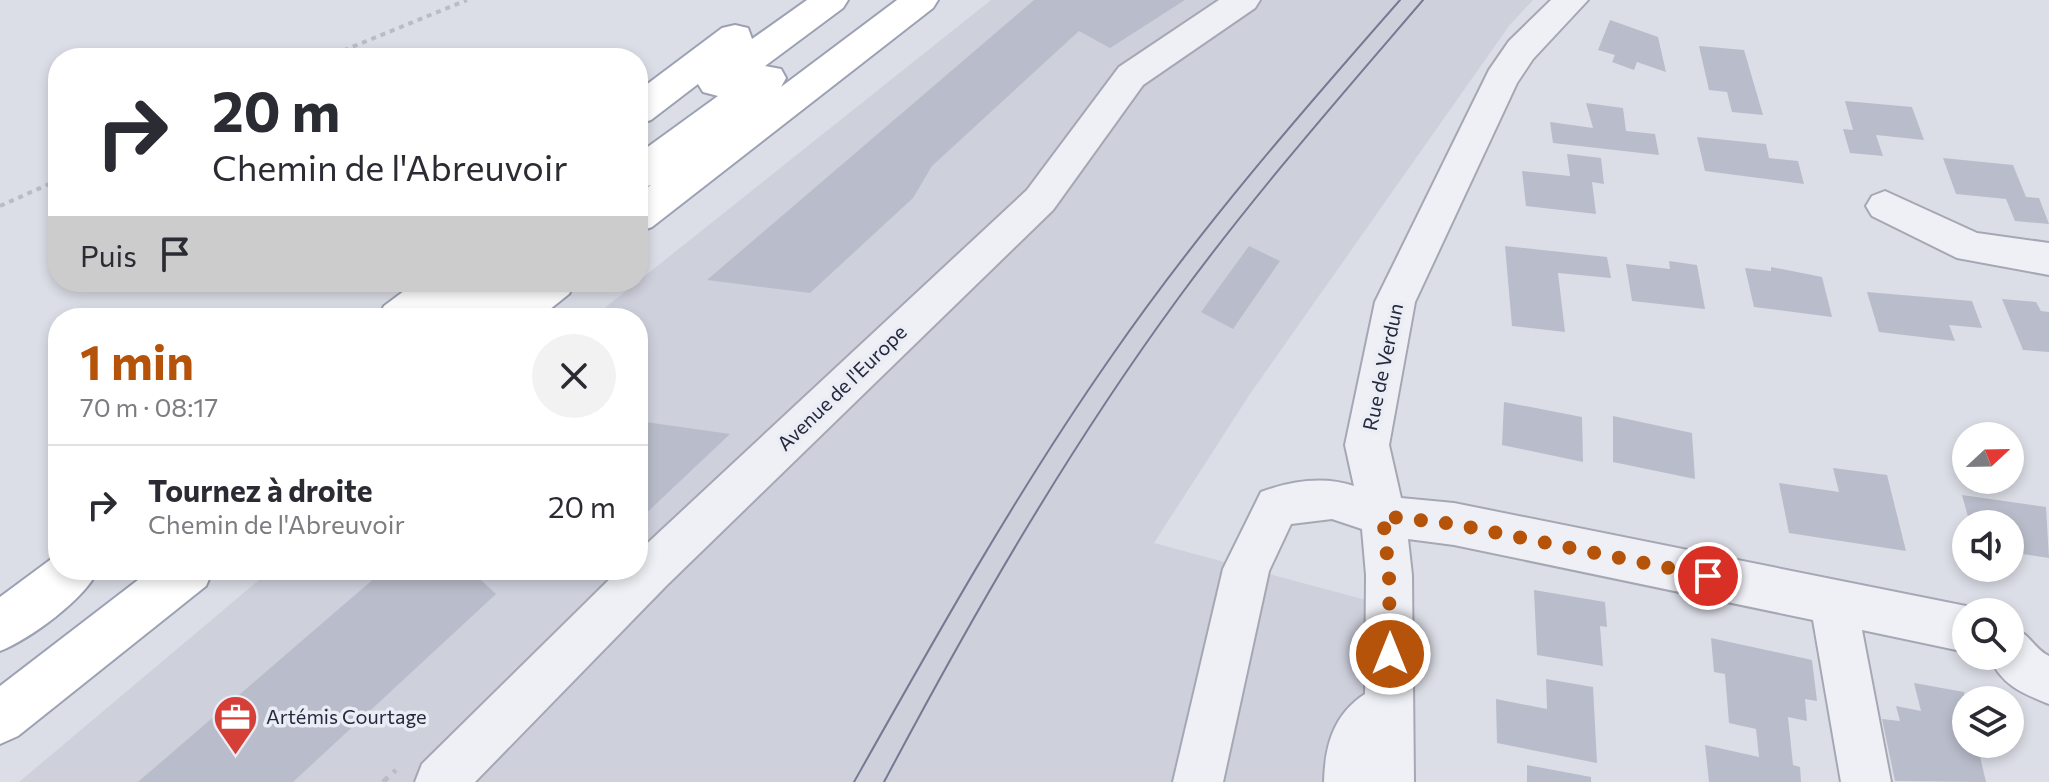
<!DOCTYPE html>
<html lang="fr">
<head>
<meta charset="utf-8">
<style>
	:root { --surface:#fff; --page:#f2f2f3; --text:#2b2b33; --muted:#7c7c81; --line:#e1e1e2; --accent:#b45309 }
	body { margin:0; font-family:Commissioner,sans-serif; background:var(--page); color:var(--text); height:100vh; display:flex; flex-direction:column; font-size:30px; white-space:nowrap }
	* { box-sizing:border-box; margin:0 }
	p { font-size:26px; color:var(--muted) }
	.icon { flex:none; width:44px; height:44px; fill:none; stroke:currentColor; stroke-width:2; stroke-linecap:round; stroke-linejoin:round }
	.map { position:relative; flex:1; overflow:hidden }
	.drawer { position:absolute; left:48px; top:308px; width:600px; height:272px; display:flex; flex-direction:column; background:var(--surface); border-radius:32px; box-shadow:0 4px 12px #0003 }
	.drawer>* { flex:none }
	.top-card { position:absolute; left:48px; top:48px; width:600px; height:244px; border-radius:32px; box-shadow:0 4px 12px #0003; background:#fff; color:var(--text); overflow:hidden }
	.needle { width:52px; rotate:68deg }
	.tools { position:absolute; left:1952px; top:422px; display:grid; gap:16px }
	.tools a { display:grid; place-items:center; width:72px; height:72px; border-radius:50%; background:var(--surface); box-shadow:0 4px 12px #0003; font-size:40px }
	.pin { position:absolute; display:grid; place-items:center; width:68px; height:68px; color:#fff; margin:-34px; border:4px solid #fff; border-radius:50%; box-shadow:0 2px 8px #0007 }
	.me { position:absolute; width:88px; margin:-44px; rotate:0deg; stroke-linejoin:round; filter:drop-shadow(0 0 6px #0008) }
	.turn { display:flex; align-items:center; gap:28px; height:168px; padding:0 32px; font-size:36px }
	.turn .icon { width:104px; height:104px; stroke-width:2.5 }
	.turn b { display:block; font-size:56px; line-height:68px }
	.then { display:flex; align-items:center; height:76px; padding:0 32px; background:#0003; gap:16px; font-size:30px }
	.round { display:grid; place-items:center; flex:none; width:84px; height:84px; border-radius:42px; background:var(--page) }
	.headline { display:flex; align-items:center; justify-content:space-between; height:136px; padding:0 32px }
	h1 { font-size:48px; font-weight:700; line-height:60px; color:var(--accent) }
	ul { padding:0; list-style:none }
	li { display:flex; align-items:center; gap:24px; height:120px; padding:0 32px; border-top:2px solid var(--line) }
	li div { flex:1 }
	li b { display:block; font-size:30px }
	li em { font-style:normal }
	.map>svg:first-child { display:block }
</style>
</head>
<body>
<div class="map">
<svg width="2049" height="782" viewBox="0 0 2049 782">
	<rect width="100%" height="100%" fill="#dcdee7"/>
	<polygon fill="#ced0dc" points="991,0 1533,0 1509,26 1250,394 1154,543 1366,600 1365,782 19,782 271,570 638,570 638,318 592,318"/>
	<g fill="#b9bcca">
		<polygon points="1034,0 1185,0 1110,48 1079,31 932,166 913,198 810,293 707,280"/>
		<polygon points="1610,20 1658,37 1666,72 1637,62 1634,70 1612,62 1615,55 1598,50"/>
		<polygon points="1699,46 1744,50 1763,115 1732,112 1727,92 1709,90"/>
		<polygon points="1845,101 1912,107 1924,140 1876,135 1883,156 1850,153 1843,129 1853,130"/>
		<polygon points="1586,103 1623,108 1626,131 1655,134 1659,155 1553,143 1550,122 1593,128"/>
		<polygon points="1697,137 1766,144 1769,158 1798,161 1804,184 1705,171"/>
		<polygon points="1567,154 1601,158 1604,184 1592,182 1596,214 1526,206 1522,171 1570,176"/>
		<polygon points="1943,158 2013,165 2026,197 2039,198 2049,224 2015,221 2006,199 1956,194"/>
		<polygon points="1249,246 1280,261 1233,329 1201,312"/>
		<polygon points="1505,246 1607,257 1611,278 1558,273 1565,332 1512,326"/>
		<polygon points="1669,261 1697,265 1705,309 1632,301 1626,264 1670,269"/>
		<polygon points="1771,267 1822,277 1832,317 1754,307 1745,268 1771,271"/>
		<polygon points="1867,292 1972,301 1982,328 1949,325 1955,341 1879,332"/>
		<polygon points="2002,299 2036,302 2041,311 2049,312 2049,352 2023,350"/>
		<polygon points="1504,402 1582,417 1583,462 1502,445"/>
		<polygon points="1613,416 1692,433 1695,479 1613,462"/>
		<polygon points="638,421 730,434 640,519 638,517"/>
		<polygon points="1833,468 1887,475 1906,551 1789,533 1779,483 1839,492"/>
		<polygon points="1962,495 2046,507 2049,558 2016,553 2019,563 2010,562 2010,524 1970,524"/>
		<polygon points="384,570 470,570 496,594 293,782 138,782"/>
		<polygon points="1534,590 1605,602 1607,627 1600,626 1603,666 1537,655"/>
		<polygon points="1711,638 1812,660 1817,701 1805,699 1807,721 1788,717 1793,765 1800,767 1801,782 1709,782 1705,745 1759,757 1756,729 1729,723 1725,674 1714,672"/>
		<polygon points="1546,679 1593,687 1597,763 1497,743 1496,699 1547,709"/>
		<polygon points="1914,683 1964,692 1966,744 1977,744 1986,782 1895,781 1882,719 1900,721 1896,706 1921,711"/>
		<polygon points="1527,765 1591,777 1591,782 1527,782"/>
	</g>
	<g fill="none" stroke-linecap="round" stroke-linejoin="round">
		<defs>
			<g id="minor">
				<polygon points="1219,0 1260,0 1255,8 1143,85 1053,210 666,586 475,782 415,782 422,764 619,570 638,570 638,552 1027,190 1119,67"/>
				<path d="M1551 0H1588L1533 59 1517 83 1415 302 1389 445 1401 498 1454 503 1966 606 1981 612H1966V652L1862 630 1891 782H1841L1813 620 1454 545 1408 539 1412 575 1414 782H1324C1325 746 1333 715 1365 694L1366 575 1362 529 1332 519 1291 524 1269 571 1223 782H1173L1223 569 1261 492C1291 481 1324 476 1354 486L1345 445 1375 302 1489 70 1509 41Z"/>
				<polygon points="1885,191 1977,233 2049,243 2049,275 1957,258 1872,216 1866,206 1872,196"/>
				<path d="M2010 626C2031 634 2033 648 2049 656V704C2022 693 2001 685 1989 656H2010Z"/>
			</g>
			<g id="major">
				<polygon points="807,0 848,0 843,8 765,66 781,69 786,78 781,87 897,0 938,0 933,8 652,227 638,232 638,194 651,185 638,189 638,154 718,96 703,92 698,84 651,120 638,124 638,91 722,28 735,25 748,28 752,39"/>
				<polygon points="416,282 467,282 463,289 472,282 575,282 569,294 539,318 436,318 440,310 430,318 378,318 384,306"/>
				<path d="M58 554V570H98C85 599 30 639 0 651V597Z"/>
				<polygon points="151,570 213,570 206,586 18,736 0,744 0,686"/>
			</g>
		</defs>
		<use href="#minor" stroke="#a5a8b4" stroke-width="4"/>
		<use href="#major" stroke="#9ba0b3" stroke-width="4"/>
		<g stroke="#babcc5" stroke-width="4" stroke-dasharray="5 5" stroke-linecap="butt">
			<polyline points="325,58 467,0"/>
			<polyline points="0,206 58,180"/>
		</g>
		<polyline stroke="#babcc5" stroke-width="5" stroke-dasharray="7 7" stroke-linecap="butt" points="383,782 396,770"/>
		<use href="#minor" fill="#eff0f5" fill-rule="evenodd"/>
		<use href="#major" fill="#fff" fill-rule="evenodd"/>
		<g stroke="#757a92" stroke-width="2">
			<path d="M854 782C935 638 1016 493 1111 357 1198 231 1299 115 1400 0"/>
			<path d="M884 782C972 616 1066 452 1177 300 1253 196 1339 98 1423 0"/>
		</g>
	</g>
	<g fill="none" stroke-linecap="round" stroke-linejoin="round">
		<polyline stroke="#b45309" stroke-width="14" stroke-dasharray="0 25.2" points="1390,654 1389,575 1383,516 1454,524 1708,576"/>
	</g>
	<defs>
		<symbol id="office-pin" viewBox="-11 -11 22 30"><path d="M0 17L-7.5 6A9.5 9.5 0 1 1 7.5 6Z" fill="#d53f38" stroke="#ebedf5"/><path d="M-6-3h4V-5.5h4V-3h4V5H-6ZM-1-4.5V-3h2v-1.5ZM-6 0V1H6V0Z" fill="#fff"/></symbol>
	</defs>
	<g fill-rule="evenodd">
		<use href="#office-pin" x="210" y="692" width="51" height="69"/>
	</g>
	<g text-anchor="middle" stroke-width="7" stroke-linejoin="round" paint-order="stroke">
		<g font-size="20" fill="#25293e" stroke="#ebedf5">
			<text transform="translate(1383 367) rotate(-78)" y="7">Rue de Verdun</text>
			<text transform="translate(842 388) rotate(-44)" y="7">Avenue de l'Europe</text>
		</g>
		<g font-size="20" fill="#25293e" stroke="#ebedf5" text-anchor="start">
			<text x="266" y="724">Artémis Courtage</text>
		</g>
	</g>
</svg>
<div class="tools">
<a><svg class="needle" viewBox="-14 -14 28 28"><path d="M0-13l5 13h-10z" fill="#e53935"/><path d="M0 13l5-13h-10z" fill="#7c7c81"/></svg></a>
<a><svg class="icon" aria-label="sound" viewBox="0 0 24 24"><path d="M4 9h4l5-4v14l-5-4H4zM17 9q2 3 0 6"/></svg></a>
<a><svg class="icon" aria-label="search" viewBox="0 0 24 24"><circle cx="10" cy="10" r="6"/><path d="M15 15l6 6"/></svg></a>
<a><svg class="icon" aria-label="layers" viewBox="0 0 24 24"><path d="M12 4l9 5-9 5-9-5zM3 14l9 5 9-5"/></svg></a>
</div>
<div class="pin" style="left:1708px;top:576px;background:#d93025"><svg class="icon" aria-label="arrive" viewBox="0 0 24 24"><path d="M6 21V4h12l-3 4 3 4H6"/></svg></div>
<svg class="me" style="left:1390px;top:654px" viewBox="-20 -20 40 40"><circle r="17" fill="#b45309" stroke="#fff" stroke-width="3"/><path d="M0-11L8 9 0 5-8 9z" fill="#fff"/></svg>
<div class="top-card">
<div class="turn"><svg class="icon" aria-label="right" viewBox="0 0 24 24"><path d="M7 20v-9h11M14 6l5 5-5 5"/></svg><div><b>20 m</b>Chemin de l'Abreuvoir</div></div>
<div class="then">Puis<svg class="icon" aria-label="arrive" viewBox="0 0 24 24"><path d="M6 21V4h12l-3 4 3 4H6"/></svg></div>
</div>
<section class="drawer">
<div class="headline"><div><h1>1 min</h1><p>70 m · 08:17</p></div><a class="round"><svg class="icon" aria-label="close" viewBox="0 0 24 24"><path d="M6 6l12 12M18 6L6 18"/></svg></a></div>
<ul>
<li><svg class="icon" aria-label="right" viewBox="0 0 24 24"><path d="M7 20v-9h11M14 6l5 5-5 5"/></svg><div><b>Tournez à droite</b><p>Chemin de l'Abreuvoir</p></div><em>20 m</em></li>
</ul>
</section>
</div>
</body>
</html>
